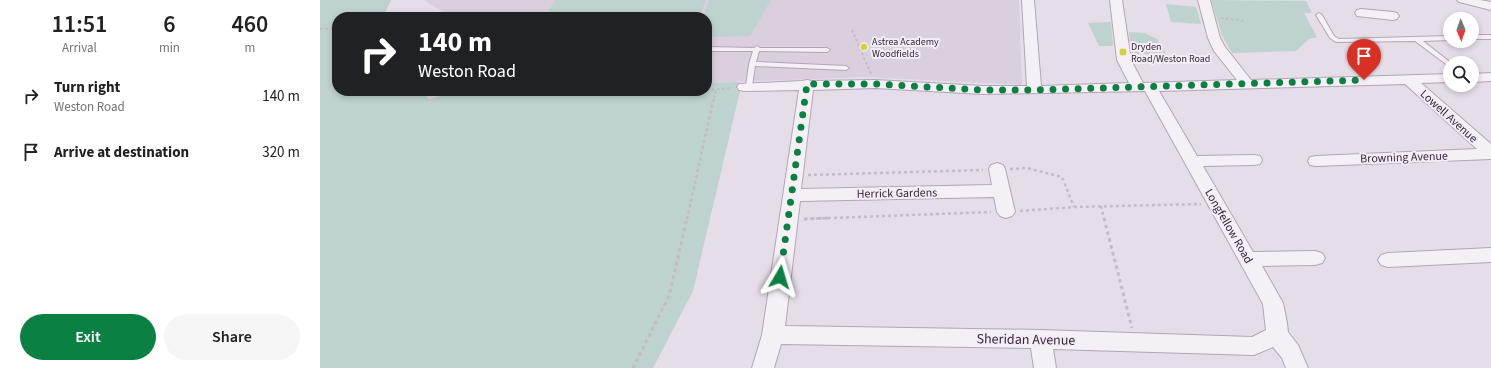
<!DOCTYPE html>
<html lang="en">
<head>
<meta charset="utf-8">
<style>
	:root { --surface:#fff; --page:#f6f6f6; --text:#202124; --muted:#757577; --accent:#0b8043 }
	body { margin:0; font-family:"Source Sans 3",sans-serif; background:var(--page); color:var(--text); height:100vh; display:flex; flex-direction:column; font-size:15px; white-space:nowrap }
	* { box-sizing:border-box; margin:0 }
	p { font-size:13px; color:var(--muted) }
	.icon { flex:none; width:22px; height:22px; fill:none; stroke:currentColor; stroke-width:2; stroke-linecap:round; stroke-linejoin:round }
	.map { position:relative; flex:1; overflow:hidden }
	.panel { display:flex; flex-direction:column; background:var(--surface); width:320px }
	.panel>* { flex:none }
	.banner { position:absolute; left:12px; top:12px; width:380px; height:84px; border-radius:16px; box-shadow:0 2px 6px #0003; background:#202124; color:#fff; overflow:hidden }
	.needle { width:26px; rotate:178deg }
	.tools { position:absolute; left:1123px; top:12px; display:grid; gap:8px }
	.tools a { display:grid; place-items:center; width:36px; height:36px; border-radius:50%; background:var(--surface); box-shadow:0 2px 6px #0003; font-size:20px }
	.pin { position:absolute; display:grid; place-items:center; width:34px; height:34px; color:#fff; margin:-41px -17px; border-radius:50% 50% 50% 0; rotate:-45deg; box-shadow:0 0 4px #0007 }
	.pin .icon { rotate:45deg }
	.me { position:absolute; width:44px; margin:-22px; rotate:7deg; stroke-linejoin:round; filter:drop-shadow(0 0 3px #0008) }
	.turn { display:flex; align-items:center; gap:14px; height:84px; padding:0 20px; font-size:18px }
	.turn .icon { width:52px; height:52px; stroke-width:2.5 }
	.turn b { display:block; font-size:28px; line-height:34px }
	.eta { display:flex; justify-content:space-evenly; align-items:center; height:68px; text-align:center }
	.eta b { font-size:24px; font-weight:600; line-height:28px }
	.primary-button { display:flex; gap:8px; margin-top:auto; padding:8px 20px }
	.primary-button a { flex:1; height:46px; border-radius:24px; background:var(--accent); color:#fff; font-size:16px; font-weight:600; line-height:46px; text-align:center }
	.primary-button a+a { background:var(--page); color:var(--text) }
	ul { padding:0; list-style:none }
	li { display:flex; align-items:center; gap:12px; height:56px; padding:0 20px }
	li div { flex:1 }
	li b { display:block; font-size:15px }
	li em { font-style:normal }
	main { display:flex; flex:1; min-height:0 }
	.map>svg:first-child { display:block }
</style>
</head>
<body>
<main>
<section class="panel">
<div class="eta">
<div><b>11:51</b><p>Arrival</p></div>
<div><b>6</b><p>min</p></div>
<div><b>460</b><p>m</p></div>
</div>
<ul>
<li><svg class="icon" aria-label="right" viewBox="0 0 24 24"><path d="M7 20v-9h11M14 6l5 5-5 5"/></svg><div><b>Turn right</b><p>Weston Road</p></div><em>140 m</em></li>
<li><svg class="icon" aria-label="arrive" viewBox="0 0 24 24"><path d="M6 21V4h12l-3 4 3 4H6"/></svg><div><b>Arrive at destination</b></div><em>320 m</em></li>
</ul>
<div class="primary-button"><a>Exit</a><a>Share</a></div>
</section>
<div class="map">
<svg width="1171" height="368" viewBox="0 0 1171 368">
	<rect width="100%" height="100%" fill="#e5dde8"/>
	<polygon fill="#dacfdd" points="103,0 699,0 702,85 546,77 387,83 387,17 133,17"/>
	<g fill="#bed2d0">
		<polygon points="0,0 71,0 63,17 17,17 17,91 101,91 109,99 141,91 387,91 387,83 419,82 416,89 420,91 373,291 333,368 0,368"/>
		<polygon points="236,0 386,0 379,17 224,17"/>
		<polygon points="389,0 451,0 430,36 387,37 387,17 384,17"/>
		<polygon points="891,0 986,1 992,13 984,13 997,37 989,39 976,51 912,53 902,35"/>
		<polygon points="846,4 876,7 881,24 851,22"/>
		<polygon points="791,22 793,46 779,46 768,23"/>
		<polygon points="809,32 824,33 837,39 846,54 811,54"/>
	</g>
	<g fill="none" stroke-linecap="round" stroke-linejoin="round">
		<defs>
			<g id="service">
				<polygon points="999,13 1002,15 1014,36 1019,39 1130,36 1130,40 1103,41 1131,63 1130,63 1130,67 1095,41 1016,42 1010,38 996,15"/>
				<rect x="1152" y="35" width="19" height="4"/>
				<polygon points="437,46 440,48 507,48 510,50 507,52 439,51 436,62 526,66 529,68 526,70 435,66 432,86 429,88 426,86 429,64 433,51 387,51 387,47 434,48"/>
			</g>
			<g id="minor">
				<path d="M702 0H714L721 86 809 83 797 60 790 0H802L811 60 823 83 917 80 894 51 888 38 878 0H890L900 38 905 47 931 80 1130 74V82L1101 83 1171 144V159L996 166 990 165 988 161 990 157 996 156 1157 149 1085 84 839 91 877 156 934 155 940 156 942 160 940 164 934 165 883 166 933 252 995 251 1002 253 1005 258 1002 263 995 265 942 266 963 303 967 323 968 332 978 345 988 368H966L962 358 953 347 934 355 733 349 736 368H714L711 348 461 344 454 368H432L442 335 479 90 424 91 419 90 417 87 419 84 482 81 487 80 492 81 555 80 663 86H707ZM555 88 663 94 825 91 943 304 946 330 932 337 720 330 465 326 480 201 674 197 677 212 680 216 686 218 692 216 695 212 685 169 683 165 677 163 671 165 669 169 672 185 481 189 493 90Z"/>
				<polygon points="1137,0 1160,0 1171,2 1171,10 1139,2"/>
				<polygon points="1041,9 1073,12 1077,13 1079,16 1077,19 1073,20 1037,16 1035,13 1037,10"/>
				<polygon points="1171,73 1171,81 1152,82 1152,74"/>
				<polygon points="1171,248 1171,262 1068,267 1061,265 1058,260 1061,255 1068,253"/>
			</g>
		</defs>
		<use href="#service" stroke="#b2a6b5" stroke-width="2"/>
		<use href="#minor" stroke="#b2a6b5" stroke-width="2"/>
		<g stroke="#c4bbc6" stroke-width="2" stroke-dasharray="2.5 2.5" stroke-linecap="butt">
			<polyline points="901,18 926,21"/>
			<polyline points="0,29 17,28"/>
			<polyline points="532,30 551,74"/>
			<polyline points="387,90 412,88"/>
			<polyline points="245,91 273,93 346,91"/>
			<polyline points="394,98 396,90"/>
		</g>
		<g stroke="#c4bbc6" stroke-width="2.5" stroke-dasharray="3 3" stroke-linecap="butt">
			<polyline points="690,169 707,168 742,177 754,207"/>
			<polyline points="488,175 663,170"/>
			<polyline points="781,206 784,219"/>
			<polyline points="700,211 754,207 881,204"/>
			<polyline points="367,219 394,97"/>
			<polyline points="484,219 671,212"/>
		</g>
		<g stroke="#c4bbc6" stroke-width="3" stroke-dasharray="3.5 3.5" stroke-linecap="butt">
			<polyline points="784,218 812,328"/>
			<polyline points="484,219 511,218"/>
			<polyline points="313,368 349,296 367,218"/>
		</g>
		<use href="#service" fill="#f5f0f6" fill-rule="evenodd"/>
		<use href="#minor" fill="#f5f0f6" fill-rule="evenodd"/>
	</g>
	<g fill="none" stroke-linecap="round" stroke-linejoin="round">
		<polyline stroke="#0b8043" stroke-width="7" stroke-dasharray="0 12.6" points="460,277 487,84 555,84 663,90 715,90 1044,80"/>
	</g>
	<g fill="#d1d23d" stroke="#f3edf5" stroke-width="1.5">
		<circle cx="544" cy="47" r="4"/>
		<rect x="799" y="48" width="8" height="8" rx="2"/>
	</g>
	<g text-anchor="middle" stroke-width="4" stroke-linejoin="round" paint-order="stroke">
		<g font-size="10" fill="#3a263f" stroke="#f3edf5" text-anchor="start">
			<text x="552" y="45">Astrea Academy<tspan x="552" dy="12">Woodfields</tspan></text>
			<text x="811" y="50">Dryden<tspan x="811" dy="12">Road/Weston Road</tspan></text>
		</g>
		<g font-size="12" fill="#3a263f" stroke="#f3edf5">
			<text transform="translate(1129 116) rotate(42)" y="4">Lowell Avenue</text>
			<text transform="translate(1084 157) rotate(-2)" y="4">Browning Avenue</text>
			<text transform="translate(577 193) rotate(-1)" y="4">Herrick Gardens</text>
			<text transform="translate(909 226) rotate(60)" y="4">Longfellow Road</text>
		</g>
		<g font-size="14" fill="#3a263f" stroke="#f3edf5">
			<text transform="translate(706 339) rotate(1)" y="5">Sheridan Avenue</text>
		</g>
	</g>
</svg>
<div class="tools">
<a><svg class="needle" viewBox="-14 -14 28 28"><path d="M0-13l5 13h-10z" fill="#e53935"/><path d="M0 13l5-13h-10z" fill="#757577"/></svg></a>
<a><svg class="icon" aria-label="search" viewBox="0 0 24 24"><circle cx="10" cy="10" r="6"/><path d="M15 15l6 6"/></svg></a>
</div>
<div class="pin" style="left:1044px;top:80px;background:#d93025"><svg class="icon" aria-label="arrive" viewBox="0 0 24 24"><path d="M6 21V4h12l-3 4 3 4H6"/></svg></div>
<svg class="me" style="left:460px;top:277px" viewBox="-20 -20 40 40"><path d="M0-17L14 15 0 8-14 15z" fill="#0b8043" stroke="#fff" stroke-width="4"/></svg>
<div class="banner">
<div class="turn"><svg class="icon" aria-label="right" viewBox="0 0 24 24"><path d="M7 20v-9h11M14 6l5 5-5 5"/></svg><div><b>140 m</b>Weston Road</div></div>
</div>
</div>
</main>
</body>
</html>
